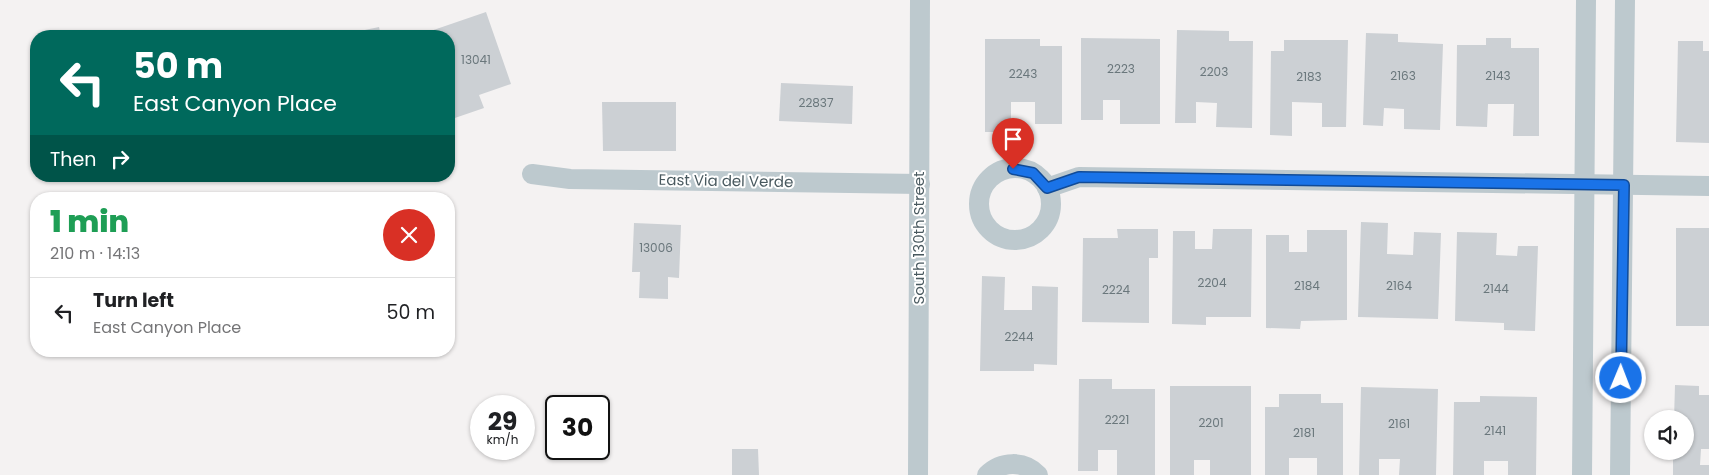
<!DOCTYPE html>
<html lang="en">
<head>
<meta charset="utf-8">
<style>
	:root { --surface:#fff; --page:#f2f2f2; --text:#202124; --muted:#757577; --line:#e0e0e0 }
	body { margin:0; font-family:Poppins,sans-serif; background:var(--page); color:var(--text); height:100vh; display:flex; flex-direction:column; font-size:19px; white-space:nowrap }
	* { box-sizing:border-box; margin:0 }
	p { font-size:16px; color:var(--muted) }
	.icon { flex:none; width:28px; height:28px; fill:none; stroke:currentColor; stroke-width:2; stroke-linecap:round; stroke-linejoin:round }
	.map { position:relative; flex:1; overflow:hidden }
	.details { position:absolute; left:30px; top:192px; width:425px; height:165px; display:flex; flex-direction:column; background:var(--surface); border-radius:20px; box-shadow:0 1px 4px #0004 }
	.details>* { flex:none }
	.hud { position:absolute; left:30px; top:30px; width:425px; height:152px; border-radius:20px; box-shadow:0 1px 4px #0004; background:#00695c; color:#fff; overflow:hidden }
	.tools { position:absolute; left:1644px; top:410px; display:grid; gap:10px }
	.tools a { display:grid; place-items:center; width:50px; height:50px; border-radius:50%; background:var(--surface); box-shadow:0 1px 4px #0004; font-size:25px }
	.speed { position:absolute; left:470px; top:395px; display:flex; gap:10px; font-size:25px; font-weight:700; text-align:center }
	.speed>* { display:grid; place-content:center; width:65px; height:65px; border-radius:50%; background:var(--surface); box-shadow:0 1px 4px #0004; line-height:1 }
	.speed small { font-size:12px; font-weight:400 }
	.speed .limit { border:2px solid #111; border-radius:8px; background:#fff; color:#111 }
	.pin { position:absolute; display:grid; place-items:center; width:42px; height:42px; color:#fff; margin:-51px -21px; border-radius:50% 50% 50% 0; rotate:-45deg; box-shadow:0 0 5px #0007 }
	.pin .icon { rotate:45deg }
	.me { position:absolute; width:55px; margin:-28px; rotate:1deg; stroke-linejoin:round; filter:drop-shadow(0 0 4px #0008) }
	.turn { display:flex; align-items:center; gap:18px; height:105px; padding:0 20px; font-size:22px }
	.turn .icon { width:65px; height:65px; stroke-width:2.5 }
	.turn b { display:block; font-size:35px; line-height:42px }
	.then { display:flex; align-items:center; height:48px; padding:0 20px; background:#0003; gap:10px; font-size:19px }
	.round { display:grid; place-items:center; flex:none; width:52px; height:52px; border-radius:26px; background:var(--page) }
	.head { display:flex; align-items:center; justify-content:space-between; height:85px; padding:0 20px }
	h1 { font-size:30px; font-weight:800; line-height:38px; color:#1e9e55 }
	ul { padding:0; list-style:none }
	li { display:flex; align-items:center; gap:15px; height:70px; padding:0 20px; border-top:1px solid var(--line) }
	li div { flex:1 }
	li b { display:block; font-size:19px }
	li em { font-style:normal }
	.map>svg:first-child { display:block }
</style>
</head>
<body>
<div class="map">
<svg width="1709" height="475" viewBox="0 0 1709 475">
	<rect width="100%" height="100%" fill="#f4f2f2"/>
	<g fill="#ccd0d4">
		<polygon points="486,12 511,84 479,95 484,108 449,120 449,36 416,36"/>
		<polygon points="379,27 381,36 341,36 341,35"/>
		<polygon points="1177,30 1229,31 1229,41 1253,41 1252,128 1216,127 1217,103 1196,102 1196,123 1175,123"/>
		<polygon points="1366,33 1398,34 1398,42 1443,44 1440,130 1404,129 1404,109 1384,108 1383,126 1363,125"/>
		<polygon points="1081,38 1160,39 1160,124 1120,124 1120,100 1103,100 1103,120 1081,120"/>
		<polygon points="1486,38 1511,38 1511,48 1539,48 1539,136 1513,136 1514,104 1488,104 1487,127 1456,126 1457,45 1486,45"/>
		<polygon points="985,39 1040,39 1040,46 1062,46 1062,124 1035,124 1035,102 1011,102 1011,132 985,132"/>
		<polygon points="1284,40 1348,40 1346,127 1322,127 1322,103 1292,102 1292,136 1270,135 1271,51 1284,51"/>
		<polygon points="1678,41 1703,41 1703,51 1709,51 1709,143 1676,142"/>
		<polygon points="781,83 853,86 852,124 779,121"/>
		<polygon points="602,102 676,102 676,151 603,151"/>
		<polygon points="1361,222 1388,223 1387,254 1413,255 1414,232 1441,233 1438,319 1358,317"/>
		<polygon points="634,223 681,225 679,278 668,277 668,299 639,298 640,272 632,272"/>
		<rect x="1676" y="228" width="33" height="98"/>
		<polygon points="1117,229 1158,229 1158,258 1149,258 1149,323 1082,322 1083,238 1118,238"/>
		<polygon points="1213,229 1252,229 1251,317 1206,317 1206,325 1172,324 1173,231 1195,231 1195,249 1212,249"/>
		<polygon points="1307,230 1347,230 1347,320 1301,321 1300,329 1266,328 1266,235 1289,235 1289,252 1307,252"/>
		<polygon points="1457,232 1497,233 1496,255 1517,256 1518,246 1538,246 1535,331 1504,330 1504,323 1455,321"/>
		<polygon points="982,276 1005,277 1004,310 1032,310 1032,286 1058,287 1057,365 1034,364 1034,371 980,371"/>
		<polygon points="1079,379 1112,379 1112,389 1155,389 1155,475 1117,475 1117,450 1098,450 1098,471 1078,471"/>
		<polygon points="1675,385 1699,386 1699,395 1709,395 1709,449 1701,449 1700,465 1709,465 1709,475 1673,475 1673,451 1685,451 1685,419 1674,419"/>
		<polygon points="1170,386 1251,386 1251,475 1210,475 1210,460 1194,460 1194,475 1170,475"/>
		<polygon points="1361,387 1438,389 1436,475 1399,475 1400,459 1379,459 1379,475 1359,475"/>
		<polygon points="1279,394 1321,394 1321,403 1343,403 1343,475 1317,475 1317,458 1289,458 1289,475 1265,475 1265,407 1279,407"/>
		<polygon points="1480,396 1537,397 1536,475 1508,475 1508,461 1484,461 1484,475 1453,475 1454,402 1480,402"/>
		<polygon points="732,449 758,449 759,475 732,475"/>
	</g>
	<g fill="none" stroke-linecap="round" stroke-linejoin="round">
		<g stroke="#bdc9ce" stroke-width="20">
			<circle cx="1015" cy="204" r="36"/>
			<polyline points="532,174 570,179 920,184"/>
			<polyline points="1047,188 1079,177 1709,186"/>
			<polyline points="918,475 920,0"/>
			<path d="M987 475C1001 461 1024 460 1038 475"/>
			<polyline points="1582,475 1586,0"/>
			<polyline points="1620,475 1625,0"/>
		</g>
	</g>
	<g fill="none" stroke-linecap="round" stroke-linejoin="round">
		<defs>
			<polyline id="route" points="1013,169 1033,173 1047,188 1079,177 1624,185 1621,378"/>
		</defs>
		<use href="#route" stroke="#114b97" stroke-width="12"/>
		<use href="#route" stroke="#1a73e8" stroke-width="9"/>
	</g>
	<g text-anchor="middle" stroke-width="4" stroke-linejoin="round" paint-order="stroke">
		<g font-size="12" fill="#6a777c">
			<text x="476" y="64">13041</text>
			<text x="1121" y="73">2223</text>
			<text x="1214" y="76">2203</text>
			<text x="1023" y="78">2243</text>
			<text x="1403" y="80">2163</text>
			<text x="1498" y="80">2143</text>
			<text x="1309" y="81">2183</text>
			<text x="816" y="107">22837</text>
			<text x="656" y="252">13006</text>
			<text x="1212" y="287">2204</text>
			<text x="1307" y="290">2184</text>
			<text x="1399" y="290">2164</text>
			<text x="1496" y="293">2144</text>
			<text x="1116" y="294">2224</text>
			<text x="1019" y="341">2244</text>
			<text x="1117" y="424">2221</text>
			<text x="1211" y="427">2201</text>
			<text x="1399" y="428">2161</text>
			<text x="1495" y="435">2141</text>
			<text x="1304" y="437">2181</text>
		</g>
		<g font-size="15" fill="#49595f" stroke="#fff">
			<text transform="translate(726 181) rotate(1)" y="5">East Via del Verde</text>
			<text transform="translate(919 238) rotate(-90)" y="5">South 130th Street</text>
		</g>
	</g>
</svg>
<div class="tools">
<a><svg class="icon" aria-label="sound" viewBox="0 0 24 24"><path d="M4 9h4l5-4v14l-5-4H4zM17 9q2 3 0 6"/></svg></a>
</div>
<div class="speed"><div>29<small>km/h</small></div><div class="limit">30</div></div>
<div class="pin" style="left:1013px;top:169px;background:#d93025"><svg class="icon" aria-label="arrive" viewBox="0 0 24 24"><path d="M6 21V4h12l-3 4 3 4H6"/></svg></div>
<svg class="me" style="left:1621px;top:378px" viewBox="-20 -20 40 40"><circle r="17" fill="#1a73e8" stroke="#fff" stroke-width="3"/><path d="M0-11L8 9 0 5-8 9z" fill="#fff"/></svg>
<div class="hud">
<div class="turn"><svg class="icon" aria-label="left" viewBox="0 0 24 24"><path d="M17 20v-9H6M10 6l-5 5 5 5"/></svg><div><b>50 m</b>East Canyon Place</div></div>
<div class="then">Then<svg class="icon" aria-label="right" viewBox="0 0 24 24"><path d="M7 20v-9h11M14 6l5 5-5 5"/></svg></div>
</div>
<section class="details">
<div class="head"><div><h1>1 min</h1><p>210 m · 14:13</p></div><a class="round" style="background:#d93025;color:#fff"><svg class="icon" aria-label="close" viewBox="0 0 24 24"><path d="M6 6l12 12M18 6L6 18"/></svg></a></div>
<ul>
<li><svg class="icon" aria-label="left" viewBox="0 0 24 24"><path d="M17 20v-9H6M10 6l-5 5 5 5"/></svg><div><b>Turn left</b><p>East Canyon Place</p></div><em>50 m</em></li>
</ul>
</section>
</div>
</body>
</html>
